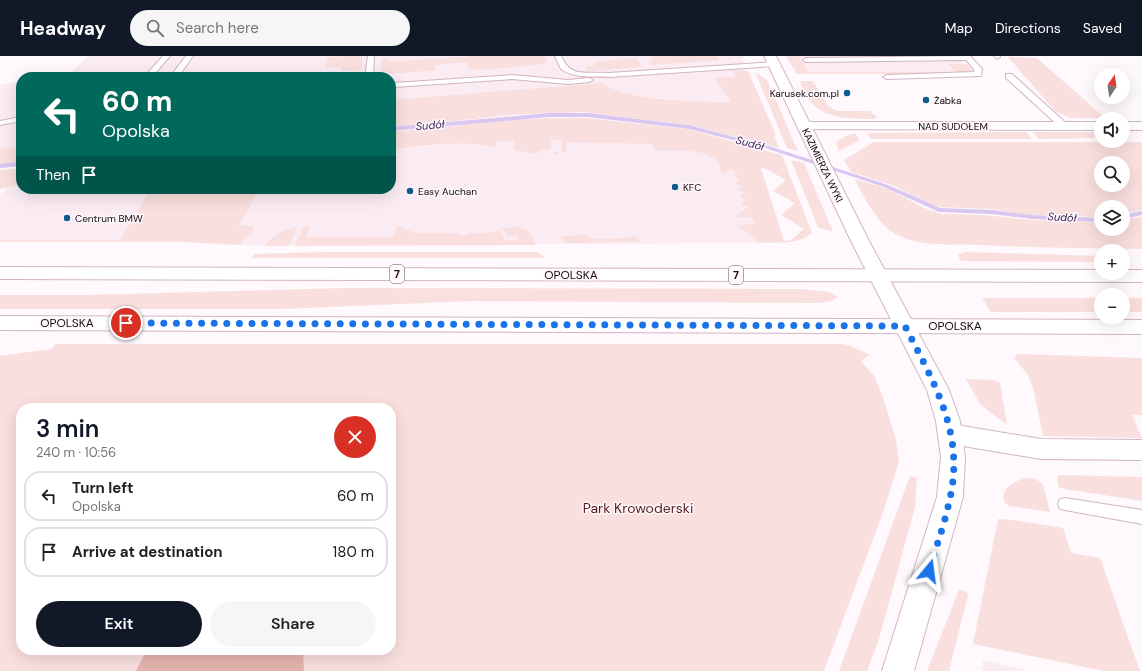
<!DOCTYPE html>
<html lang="en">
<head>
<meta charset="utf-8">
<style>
	:root { --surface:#fff; --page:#f6f6f6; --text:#202124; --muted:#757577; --line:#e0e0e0; --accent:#111827 }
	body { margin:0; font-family:"DM Sans",sans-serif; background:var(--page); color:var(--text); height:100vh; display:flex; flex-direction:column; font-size:15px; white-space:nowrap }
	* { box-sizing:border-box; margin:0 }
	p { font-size:13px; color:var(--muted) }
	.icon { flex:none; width:22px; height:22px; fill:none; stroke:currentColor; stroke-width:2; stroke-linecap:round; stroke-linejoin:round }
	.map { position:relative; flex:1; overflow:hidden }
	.side { position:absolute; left:16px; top:347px; width:380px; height:252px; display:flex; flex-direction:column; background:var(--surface); border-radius:16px; box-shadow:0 4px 16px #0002 }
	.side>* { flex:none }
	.guide { position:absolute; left:16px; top:16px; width:380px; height:122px; border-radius:16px; box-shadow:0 4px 16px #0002; background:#00695c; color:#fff; overflow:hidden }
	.needle { width:26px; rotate:13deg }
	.controls { position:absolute; left:1094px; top:12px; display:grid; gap:8px }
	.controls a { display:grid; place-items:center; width:36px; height:36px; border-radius:50%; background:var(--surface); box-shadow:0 4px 16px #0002; font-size:20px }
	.pin { position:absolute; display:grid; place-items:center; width:34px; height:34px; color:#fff; margin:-17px; border:2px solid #fff; border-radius:50%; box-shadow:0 1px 4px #0007 }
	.me { position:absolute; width:44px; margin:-22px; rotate:16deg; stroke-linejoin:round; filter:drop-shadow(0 0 3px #0008) }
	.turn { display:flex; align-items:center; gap:14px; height:84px; padding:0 20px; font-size:18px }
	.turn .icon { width:52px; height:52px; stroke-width:2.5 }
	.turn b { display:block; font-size:28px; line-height:34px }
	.then { display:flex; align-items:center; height:38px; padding:0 20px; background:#0003; gap:8px; font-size:15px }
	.round { display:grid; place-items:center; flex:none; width:42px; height:42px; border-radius:21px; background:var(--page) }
	.headline { display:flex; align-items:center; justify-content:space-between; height:68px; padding:0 20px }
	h1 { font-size:24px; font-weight:600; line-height:30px; color:var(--accent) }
	.button { display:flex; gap:8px; margin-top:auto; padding:8px 20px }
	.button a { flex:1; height:46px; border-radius:24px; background:var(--accent); color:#fff; font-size:16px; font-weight:600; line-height:46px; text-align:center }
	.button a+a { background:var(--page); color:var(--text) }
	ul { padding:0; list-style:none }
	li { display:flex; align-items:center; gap:12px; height:50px; margin:0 8px 6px; padding:0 12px; border:2px solid var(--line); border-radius:16px }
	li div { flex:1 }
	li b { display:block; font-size:15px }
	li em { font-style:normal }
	header { display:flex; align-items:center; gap:24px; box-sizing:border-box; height:56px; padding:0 20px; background:var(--accent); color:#fff }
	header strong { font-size:19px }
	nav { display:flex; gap:22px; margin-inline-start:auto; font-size:14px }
	.search { width:280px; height:36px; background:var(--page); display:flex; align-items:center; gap:10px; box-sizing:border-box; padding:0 14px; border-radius:22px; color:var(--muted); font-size:15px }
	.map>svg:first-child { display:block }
</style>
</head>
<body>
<header>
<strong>Headway</strong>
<div class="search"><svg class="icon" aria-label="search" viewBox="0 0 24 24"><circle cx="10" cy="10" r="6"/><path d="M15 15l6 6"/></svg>Search here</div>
<nav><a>Map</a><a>Directions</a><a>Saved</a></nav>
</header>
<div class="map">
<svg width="1142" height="615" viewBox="0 0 1142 615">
	<rect width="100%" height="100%" fill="#fff8fc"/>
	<g fill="#fbebf3">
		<polygon points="88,0 742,0 755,46 690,45 646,41 613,34 601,27 391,44 391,21 46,21 70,17"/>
		<polygon points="799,0 957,0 971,17 809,18"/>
		<polygon points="21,25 21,90 0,93 0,29"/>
		<polygon points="492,80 645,84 740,106 764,187 238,189 249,181 250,169 239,169 260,133 391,133 391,94 446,88"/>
		<polygon points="21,128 21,133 150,133 120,184 0,184 0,140 9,129"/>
		<polygon points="983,604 1030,615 982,615"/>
	</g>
	<g fill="#f9dfdd" fill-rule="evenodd">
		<polygon points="359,0 362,1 362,14 341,15 341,11 325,12 327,1"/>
		<polygon points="473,0 545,0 547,4 543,8 482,14 468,12 467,6 435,9 435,14 391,18 381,15 381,4 388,1 388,6"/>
		<polygon points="665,0 717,0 720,4 651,9 648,5 654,4 652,1"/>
		<polygon points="786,0 799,0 808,16 955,16 948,8 967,8 973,15 968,18 797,18"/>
		<polygon points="1008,1 1037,2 1105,62 1070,62 1055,55"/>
		<polygon points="636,2 642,11 587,15 585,11 594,10 594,6"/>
		<path d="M732 14 748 15 776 79H774L779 92 690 69 583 56 510 59 391 72V44L601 27C632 46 694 45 731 46L714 22 736 21Z"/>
		<polygon points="755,16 767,24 798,95 787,92"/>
		<path d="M800 25H813L829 51 838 55H870L877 61 875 63C855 63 827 64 812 47 806 42 803 32 800 25Z"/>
		<path d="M549 62H587L687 73 782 99 812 177C799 189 776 186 760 187L736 169 755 168 752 161H735L748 151 741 148 746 144 739 141 744 137 737 133 742 130 735 127 740 123 733 120 738 116 731 113 722 119 719 106C703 91 674 95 654 94L653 88 567 86 566 95 554 99V96H562V84H551V93H540L537 98 514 94V85H497L495 91C461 83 425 90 391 94V76L512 64ZM761 112 766 113 786 124 773 135 795 147 781 159 804 173 791 184 784 185Z"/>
		<polygon points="1026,76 1032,83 871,83 867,77"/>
		<polygon points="1033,76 1101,76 1101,82 1039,83"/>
		<path d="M855 77 860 84 839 95 836 87C841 81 848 79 855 77Z"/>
		<path d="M874 86H1142V154L1123 158V151H1101V161H1097L1030 159 990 153 939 151 923 145 894 130 851 116 844 104ZM1101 107H1123V129H1101Z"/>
		<polygon points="21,90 21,107 0,109 0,93"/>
		<polygon points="791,104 804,107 833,176 818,171"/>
		<polygon points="21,112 21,128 0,133 0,114"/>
		<path d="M855 123 889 133 924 152 942 158 983 159 1033 164 1101 166V173H1123V163L1142 161V193C1088 192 1034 192 980 189 952 188 915 192 891 175 876 165 862 138 855 123Z"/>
		<polygon points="150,133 260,133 239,169 252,170 253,176 238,189 183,186 0,186 0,184 120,184"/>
		<polygon points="304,170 310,170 306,181 393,181 396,171 398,170 415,177 459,177 459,179 467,179 468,177 488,177 499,174 504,181 504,184 517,184 517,180 508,180 502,173 516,170 529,175 536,189 295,190"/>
		<polygon points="298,171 288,190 264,190 278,177"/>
		<polygon points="588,179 592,183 625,182 634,180 642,186 567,187 560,180"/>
		<polygon points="325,196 538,196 545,202 251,202 254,198"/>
		<polygon points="965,196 1101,200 1101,206 961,205 958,199"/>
		<polygon points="345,232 800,233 830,236 838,241 832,245 820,247 471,245 283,253 0,253 0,239 85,239"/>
		<polygon points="982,242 1101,242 1101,256 991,256"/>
		<rect x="1123" y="242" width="19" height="14"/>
		<path d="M56 288H842L848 289 870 299 861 305 874 320 882 338 896 384 899 406 882 459 824 615H0V300L51 293ZM21 352H391V594H21Z"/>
		<polygon points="1018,298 1142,302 1142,359 1132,359 1142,382 1043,380 1034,335 1028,319 1014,302"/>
		<polygon points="966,323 993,324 1000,327 1007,369 980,348"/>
		<polygon points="1059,419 1142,421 1142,445 1059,432 1057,422"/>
		<polygon points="910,420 917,422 915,451 879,583 867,615 839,615"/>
		<path d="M1026 422 1036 423 1043 428 1050 456 1009 450 1005 447C998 433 1015 425 1026 422Z"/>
		<polygon points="998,463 1013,464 1063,472 1071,497 1100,502 1140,615 1104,615 973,588"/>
		<polygon points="959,534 966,535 968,539 949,615 927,615"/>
	</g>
	<polygon fill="#e6b3ae" points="147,594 303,594 304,615 136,615"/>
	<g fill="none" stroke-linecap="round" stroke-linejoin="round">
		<g fill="#d9c7f1" fill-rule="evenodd">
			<polygon points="549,57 588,57 689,69 769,90 888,129 940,152 991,154 1032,159 1101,162 1101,166 1032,163 991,158 939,156 884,131 765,92 689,73 588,61 549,61 391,75 391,71"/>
			<polygon points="21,106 21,110 0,112 0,108"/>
			<polygon points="1142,155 1142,159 1123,163 1123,159"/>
		</g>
		<defs>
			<g id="lane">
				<polygon points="163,0 170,0 152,21 144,21"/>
				<polygon points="186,0 193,0 178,21 170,21"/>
				<polygon points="368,0 374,0 373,21 365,21"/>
				<path d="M555 0H561C571 23 587 15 609 17L774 6 777 8 774 10 609 21C592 20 575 23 561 13Z"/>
				<polygon points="970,0 982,13 981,20 887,23 883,21 887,19 974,16 974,13 966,4 806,6 803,4 806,2"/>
				<polygon points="994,0 1000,0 1000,1 997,3"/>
				<polygon points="1006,18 1012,18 1067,68 1067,72 1061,72 1006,22"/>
				<polygon points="512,19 568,24 589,22 593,24 589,26 568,28 512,23 394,31 391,30 391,27 394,27"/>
				<polygon points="21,61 21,65 0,69 0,65"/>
				<polygon points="1065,442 1142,454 1142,468 1065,454 1060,453 1058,448 1060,443"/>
			</g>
			<g id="street">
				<polygon points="804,66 1101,66 1101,74 799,73 797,70 799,67"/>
				<rect x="1123" y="66" width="19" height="8"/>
				<polygon points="951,368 1041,383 1142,384 1142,404 1041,403 951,388 942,385 939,378 942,371"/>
			</g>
			<polygon id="secondary" points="764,0 776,0 869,185 949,334 960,365 965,401 963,441 914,615 882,615 937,441 941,401 936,365 927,334 851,185"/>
			<g id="primary">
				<polygon points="0,211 1101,214 1101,217 1123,217 1123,214 1142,214 1142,226 0,223"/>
				<polygon points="0,260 1142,264 1142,278 0,274"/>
			</g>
		</defs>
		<use href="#lane" stroke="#d3b5c5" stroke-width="2"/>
		<use href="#street" stroke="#d3b5c5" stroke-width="2"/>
		<use href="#secondary" stroke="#d3b5c5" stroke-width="2"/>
		<use href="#primary" stroke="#d3b5c5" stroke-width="2"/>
		<use href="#lane" fill="#fff" fill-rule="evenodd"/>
		<use href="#street" fill="#fff" fill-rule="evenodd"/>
		<use href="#secondary" fill="#fff" fill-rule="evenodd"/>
		<use href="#primary" fill="#fff" fill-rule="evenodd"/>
	</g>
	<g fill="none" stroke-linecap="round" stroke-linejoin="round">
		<path stroke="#1a73e8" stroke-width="7" stroke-dasharray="0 12.6" d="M126 267 905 270C933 325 965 377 950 442 945 467 936 491 929 515"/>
	</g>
	<g fill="#0f5b8e" stroke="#fff8fc" stroke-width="1.5">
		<circle cx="847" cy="37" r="4"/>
		<circle cx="926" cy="44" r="4"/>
		<circle cx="675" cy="131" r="4"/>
		<circle cx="410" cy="135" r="4"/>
		<circle cx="67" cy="162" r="4"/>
	</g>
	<g text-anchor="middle" stroke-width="3" stroke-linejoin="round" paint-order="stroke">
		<g font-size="10" fill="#12080e" stroke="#fff8fc" text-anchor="start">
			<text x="839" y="41" text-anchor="end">Karusek.com.pl</text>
			<text x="934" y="48">Żabka</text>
			<text x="683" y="135">KFC</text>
			<text x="418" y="139">Easy Auchan</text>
			<text x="75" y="166">Centrum BMW</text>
		</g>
		<g font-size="10" fill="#12080e" stroke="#fff8fc">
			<text x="953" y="74">NAD SUDOŁEM</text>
			<text transform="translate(823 109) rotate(64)" y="4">KAZIMIERZA WYKI</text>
		</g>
		<g font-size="11" font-style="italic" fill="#3c2356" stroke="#fff8fc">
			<text transform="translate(430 69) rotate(-5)" y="4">Sudół</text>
			<text transform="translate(750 87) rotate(15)" y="4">Sudół</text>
			<text transform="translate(1062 161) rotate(4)" y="4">Sudół</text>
		</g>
		<g fill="#fff8fc" stroke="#595055" stroke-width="1">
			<rect x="390" y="209" width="14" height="18" rx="3"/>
			<rect x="729" y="210" width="14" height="18" rx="3"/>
		</g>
		<g font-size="11" font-weight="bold" fill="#12080e">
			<text x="397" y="222">7</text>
			<text x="736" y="223">7</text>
		</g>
		<g font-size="12" fill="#12080e" stroke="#fff8fc">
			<text x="571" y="223">OPOLSKA</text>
			<text x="67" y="271">OPOLSKA</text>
			<text x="955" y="274">OPOLSKA</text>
		</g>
		<g font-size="14" fill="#591c1b" stroke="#fff8fc">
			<text x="638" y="457">Park Krowoderski</text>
		</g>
	</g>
</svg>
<div class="controls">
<a><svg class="needle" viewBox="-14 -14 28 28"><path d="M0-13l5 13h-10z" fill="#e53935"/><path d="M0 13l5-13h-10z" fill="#757577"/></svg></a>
<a><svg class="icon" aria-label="sound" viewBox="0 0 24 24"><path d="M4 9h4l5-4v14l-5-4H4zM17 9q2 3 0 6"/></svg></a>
<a><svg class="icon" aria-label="search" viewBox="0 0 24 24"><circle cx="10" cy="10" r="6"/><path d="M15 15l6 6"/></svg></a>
<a><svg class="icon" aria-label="layers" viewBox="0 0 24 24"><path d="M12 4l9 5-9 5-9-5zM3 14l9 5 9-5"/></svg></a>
<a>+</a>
<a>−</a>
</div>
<div class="pin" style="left:126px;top:267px;background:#d93025"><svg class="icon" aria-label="arrive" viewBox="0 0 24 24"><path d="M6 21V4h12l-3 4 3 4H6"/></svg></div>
<svg class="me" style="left:929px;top:515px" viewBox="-20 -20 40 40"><path d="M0-17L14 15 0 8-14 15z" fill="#1a73e8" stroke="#fff" stroke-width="4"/></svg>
<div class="guide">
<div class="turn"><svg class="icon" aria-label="left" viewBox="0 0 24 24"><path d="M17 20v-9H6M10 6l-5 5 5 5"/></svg><div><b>60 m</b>Opolska</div></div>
<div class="then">Then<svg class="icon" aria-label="arrive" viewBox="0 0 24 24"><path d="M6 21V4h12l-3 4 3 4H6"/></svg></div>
</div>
<section class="side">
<div class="headline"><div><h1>3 min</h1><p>240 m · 10:56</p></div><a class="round" style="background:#d93025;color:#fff"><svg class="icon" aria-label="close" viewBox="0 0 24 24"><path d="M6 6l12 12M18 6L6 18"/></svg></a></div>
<ul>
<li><svg class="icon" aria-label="left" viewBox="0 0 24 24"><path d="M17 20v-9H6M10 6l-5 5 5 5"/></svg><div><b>Turn left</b><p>Opolska</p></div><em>60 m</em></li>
<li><svg class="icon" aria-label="arrive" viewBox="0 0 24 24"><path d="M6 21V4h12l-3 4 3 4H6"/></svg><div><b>Arrive at destination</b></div><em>180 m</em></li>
</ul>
<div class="button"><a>Exit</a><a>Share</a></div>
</section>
</div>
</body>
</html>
